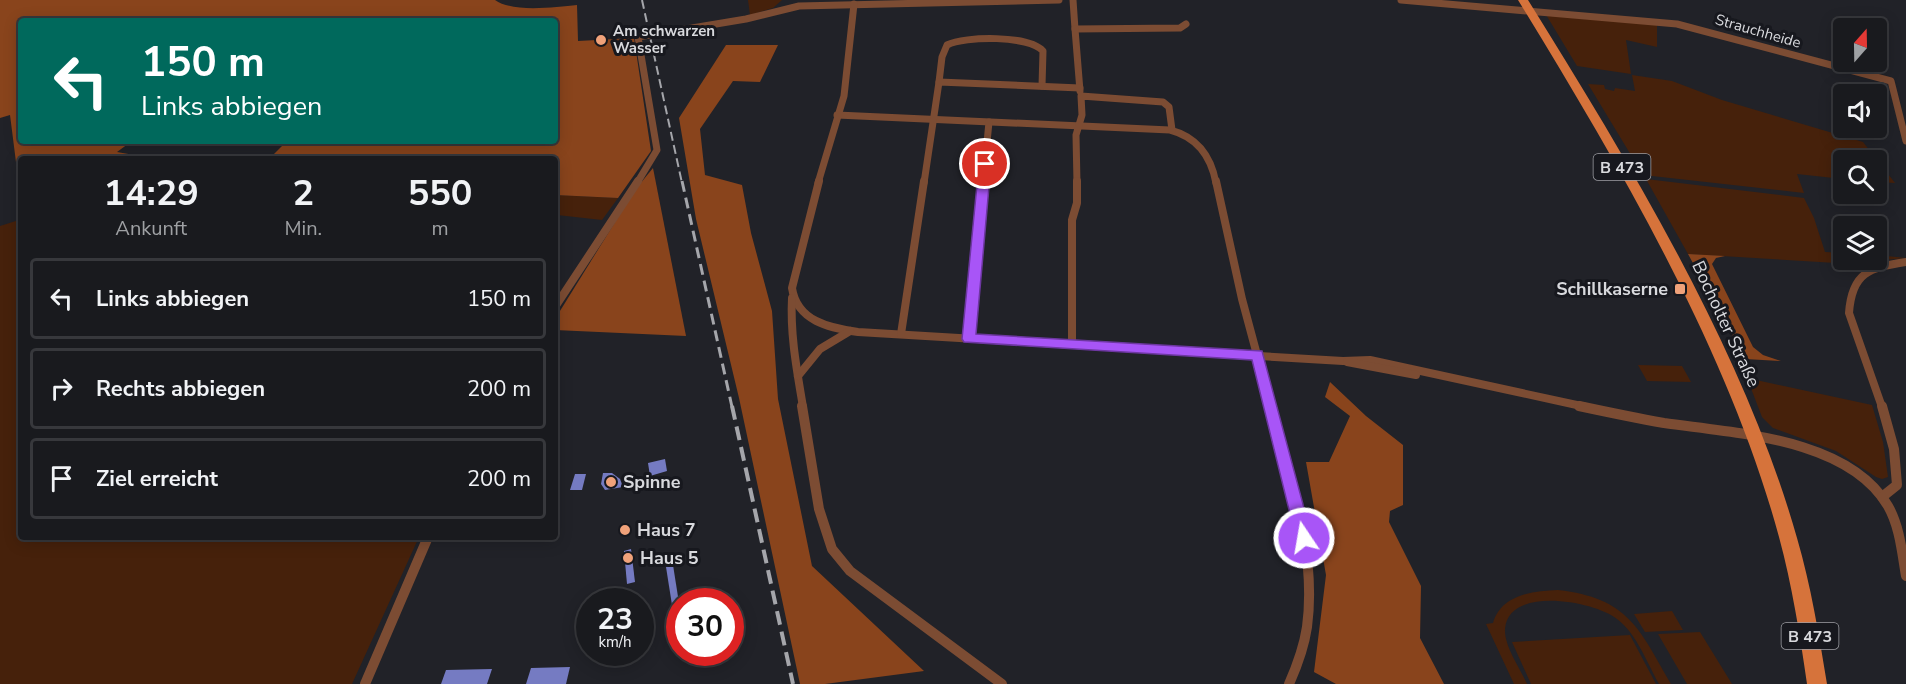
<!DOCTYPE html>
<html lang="de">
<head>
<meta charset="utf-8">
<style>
	:root { --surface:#191a1e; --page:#222327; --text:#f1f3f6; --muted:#9fa1a4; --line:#37383c }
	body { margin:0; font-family:"Nunito Sans",sans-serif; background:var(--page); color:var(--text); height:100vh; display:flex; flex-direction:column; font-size:22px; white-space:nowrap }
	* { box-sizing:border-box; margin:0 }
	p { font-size:20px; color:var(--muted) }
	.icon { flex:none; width:33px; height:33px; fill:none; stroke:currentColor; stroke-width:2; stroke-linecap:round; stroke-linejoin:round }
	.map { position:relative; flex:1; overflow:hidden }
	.panel { position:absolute; left:18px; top:156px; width:540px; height:384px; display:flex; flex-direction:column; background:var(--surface); border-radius:6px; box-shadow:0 3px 15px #0003,0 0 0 2px var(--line) }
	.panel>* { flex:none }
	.top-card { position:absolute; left:18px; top:18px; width:540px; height:126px; border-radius:6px; box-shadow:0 3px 15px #0003,0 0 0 2px var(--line); background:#00695c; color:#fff; overflow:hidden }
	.needle { width:39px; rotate:20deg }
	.tools { position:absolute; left:1833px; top:18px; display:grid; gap:12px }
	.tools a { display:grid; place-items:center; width:54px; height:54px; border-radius:6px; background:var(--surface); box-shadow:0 3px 15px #0003,0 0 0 2px var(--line); font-size:30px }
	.speed { position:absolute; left:576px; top:588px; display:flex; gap:12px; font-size:30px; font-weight:700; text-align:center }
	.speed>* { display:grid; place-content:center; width:78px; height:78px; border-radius:50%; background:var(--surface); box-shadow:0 3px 15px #0003,0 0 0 2px var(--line); line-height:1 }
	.speed small { font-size:15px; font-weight:400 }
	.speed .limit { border:9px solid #d22; background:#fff; color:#111 }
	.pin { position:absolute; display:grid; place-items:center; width:51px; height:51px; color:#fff; margin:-26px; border:3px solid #fff; border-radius:50%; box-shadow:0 2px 6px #0007 }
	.me { position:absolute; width:66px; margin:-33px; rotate:348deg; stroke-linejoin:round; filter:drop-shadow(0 0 4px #0008) }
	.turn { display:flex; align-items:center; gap:21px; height:126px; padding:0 24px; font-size:27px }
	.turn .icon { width:78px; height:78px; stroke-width:2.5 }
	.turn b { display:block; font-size:42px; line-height:51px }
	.eta { display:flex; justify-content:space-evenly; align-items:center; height:102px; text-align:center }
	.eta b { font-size:36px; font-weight:700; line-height:42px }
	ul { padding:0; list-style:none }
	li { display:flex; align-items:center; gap:18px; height:81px; margin:0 12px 9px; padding:0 12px; border:3px solid var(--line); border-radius:6px }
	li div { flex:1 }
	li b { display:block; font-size:22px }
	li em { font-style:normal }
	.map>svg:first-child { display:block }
</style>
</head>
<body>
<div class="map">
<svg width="1906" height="684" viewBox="0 0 1906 684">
	<rect width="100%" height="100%" fill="#212228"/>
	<g fill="#46210b">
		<polygon points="748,0 782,0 773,8 750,15"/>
		<polygon points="1545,13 1657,24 1657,47 1626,40 1631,74 1577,66"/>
		<polygon points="1632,75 1672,81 1722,100 1863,142 1895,183 1877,182 1876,160 1844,160 1843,179 1797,174 1804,193 1643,175 1588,84 1604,85 1605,89 1614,91 1615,88 1635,91"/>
		<polygon points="1646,179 1804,198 1814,218 1825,252 1843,253 1844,260 1876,260 1877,255 1906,258 1884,260 1857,269 1836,263 1688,254"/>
		<polygon points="555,195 618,198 602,220 557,215 555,218"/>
		<polygon points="19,220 21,228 21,537 419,537 352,684 0,684 0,226"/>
		<polygon points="1638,365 1682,366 1691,382 1647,381"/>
		<polygon points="1747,378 1872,405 1883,442 1888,477 1882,479 1876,477 1836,451 1773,428 1762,417"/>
		<path d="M1558 590C1628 598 1639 628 1671 684H1659C1647 663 1637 634 1617 619 1595 601 1508 585 1505 629 1504 646 1520 668 1527 684H1514L1486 624 1493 623C1501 595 1532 591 1558 590Z"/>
		<polygon points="1672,611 1683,630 1645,632 1634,614"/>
		<polygon points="1700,632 1732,684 1687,684 1658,634"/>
		<polygon points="1630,635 1656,684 1531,684 1512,642"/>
	</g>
	<g fill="#89441c">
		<path d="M0 0H495C513 13 555 7 577 5L578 41 634 38 651 151 618 198 555 195V159L270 158 287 141H555V21H21V141H132L117 152 134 155 131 159H21V227L17 170 10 115 0 118Z"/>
		<polygon points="726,45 778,45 760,82 733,81 700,129 705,175 742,185 751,233 772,311 778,399 812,566 924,671 825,684 800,684 739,398 696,219 679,118"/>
		<polygon points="653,168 686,336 555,330 555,319 635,190"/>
		<polygon points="1688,254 1725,256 1716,258 1712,264 1753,347 1763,355 1781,361 1745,359"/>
		<polygon points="1330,382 1366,416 1403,445 1403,505 1390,511 1389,522 1421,586 1420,638 1444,684 1336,684 1314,672 1326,575 1306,462 1329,462 1350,416 1325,397"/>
	</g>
	<g fill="#757bc2">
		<polygon points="665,459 667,471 650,476 648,463"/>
		<polygon points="603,473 612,473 620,479 623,487 605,490 601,484"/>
		<polygon points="575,474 586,474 582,490 570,490"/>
		<polygon points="631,549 635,582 627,584 624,551"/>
		<polygon points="673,565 679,603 672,605 666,567"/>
		<polygon points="570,667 566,684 526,684 531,668"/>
		<polygon points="492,669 487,684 441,684 446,670"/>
	</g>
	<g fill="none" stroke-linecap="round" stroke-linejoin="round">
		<g stroke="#7c4c33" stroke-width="7">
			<polyline points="1073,0 1075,29 1180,28 1186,24"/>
			<polyline points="1401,0 1677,24 1891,81 1906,141"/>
			<polyline points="1075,29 1080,91"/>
			<path d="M939 82 942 57 947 45C965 36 1029 35 1043 51L1042 86"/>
			<path d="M837 115 1170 130C1197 137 1211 156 1216 183"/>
			<polyline points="637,183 657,150 638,37 746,19 799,6 1059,0"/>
			<polyline points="818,183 844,96 854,4"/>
			<polyline points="924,183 939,82 1080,88"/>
			<polyline points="983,183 989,122"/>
			<polyline points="1077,183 1076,135 1082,115 1081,96 1163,102 1169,107 1172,130"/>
		</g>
		<g stroke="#7c4c33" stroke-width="8">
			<path d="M819 181 792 288C797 321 829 328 858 332L1343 361 1370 360 1586 407"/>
			<polyline points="1216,181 1242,299 1271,407"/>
			<path d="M792 298C790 335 797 371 803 407"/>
			<polyline points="555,307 638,181"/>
			<polyline points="901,334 924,181"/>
			<polyline points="969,339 984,181"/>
			<polyline points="1072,344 1072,220 1077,203 1077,181"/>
			<polyline points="1347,362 1416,375"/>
			<polyline points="798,376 820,349 850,331"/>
			<path d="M1882 407 1849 313C1852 272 1869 268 1906 262"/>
		</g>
		<g stroke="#7c4c33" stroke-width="10">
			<polyline points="802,406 819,509 832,549 850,571 1002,684"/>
			<path d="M1271 406C1290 477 1317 553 1307 627 1304 647 1297 666 1289 684"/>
			<path d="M1579 406C1607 412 1636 418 1664 423 1734 433 1848 438 1888 506 1900 527 1902 553 1906 576"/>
			<polyline points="1882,406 1894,449 1897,485 1882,497"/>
			<polyline points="365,684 428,537"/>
		</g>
		<path fill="#d6733b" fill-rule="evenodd" d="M1518 0H1528C1630 164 1744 351 1797 538 1811 586 1819 635 1827 684H1807C1800 635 1792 585 1779 537 1728 349 1619 165 1518 0Z"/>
		<polyline stroke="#a5a6ab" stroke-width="2" stroke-dasharray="9 4.5" stroke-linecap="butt" points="642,0 682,183"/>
		<polyline stroke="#a5a6ab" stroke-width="3" stroke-dasharray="11 6" stroke-linecap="butt" points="682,181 732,407"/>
		<polyline stroke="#a5a6ab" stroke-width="4" stroke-dasharray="14 7" stroke-linecap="butt" points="732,406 793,684"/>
	</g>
	<polygon fill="#a855f7" stroke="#6d37a1" stroke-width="1.5" points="985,161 991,164 976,334 1262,351 1312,538 1310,542 1304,544 1299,542 1296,538 1252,360 964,342 962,339 979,164"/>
	<g fill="#f0a27a" stroke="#17181e" stroke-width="2">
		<circle cx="601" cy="40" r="6"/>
		<rect x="1674" y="283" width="12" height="12" rx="3"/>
		<circle cx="611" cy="482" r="6"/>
		<circle cx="625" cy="530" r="6"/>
		<circle cx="628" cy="558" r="6"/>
	</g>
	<g text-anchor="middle" stroke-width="6" stroke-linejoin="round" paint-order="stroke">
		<g font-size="15" font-weight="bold" fill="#d8d9dd" stroke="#17181e" text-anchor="start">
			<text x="613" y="36">Am schwarzen<tspan x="613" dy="17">Wasser</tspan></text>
		</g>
		<g font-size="15" fill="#d8d9dd" stroke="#17181e">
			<text transform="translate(1758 31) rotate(16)" y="5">Strauchheide</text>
		</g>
		<g fill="#17181e" stroke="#9e9fa4" stroke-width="1.5">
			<rect x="1593.5" y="154" width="57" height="26" rx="4.5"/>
			<rect x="1781.5" y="623" width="57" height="26" rx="4.5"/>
		</g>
		<g font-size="16" font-weight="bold" fill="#d8d9dd">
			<text x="1622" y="173">B 473</text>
			<text x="1810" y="642">B 473</text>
		</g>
		<g font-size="18" font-weight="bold" fill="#d8d9dd" stroke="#17181e" text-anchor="start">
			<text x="1668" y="295" text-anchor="end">Schillkaserne</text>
			<text x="623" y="488">Spinne</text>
			<text x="637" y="536">Haus 7</text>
			<text x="640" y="564">Haus 5</text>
		</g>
		<g font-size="18" fill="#d8d9dd" stroke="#17181e">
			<text transform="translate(1726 324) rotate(65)" y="6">Bocholter Straße</text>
		</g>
	</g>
</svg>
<div class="tools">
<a><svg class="needle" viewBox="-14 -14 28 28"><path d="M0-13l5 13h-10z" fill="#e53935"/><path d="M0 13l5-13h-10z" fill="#9fa1a4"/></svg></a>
<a><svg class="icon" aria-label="sound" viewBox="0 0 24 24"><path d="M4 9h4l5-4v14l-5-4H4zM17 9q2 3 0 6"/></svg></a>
<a><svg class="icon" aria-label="search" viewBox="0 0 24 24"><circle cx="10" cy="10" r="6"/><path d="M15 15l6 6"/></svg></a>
<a><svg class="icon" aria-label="layers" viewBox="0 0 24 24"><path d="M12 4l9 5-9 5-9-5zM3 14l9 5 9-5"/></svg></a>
</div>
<div class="speed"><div>23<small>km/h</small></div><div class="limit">30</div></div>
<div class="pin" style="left:985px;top:164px;background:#d93025"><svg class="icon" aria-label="arrive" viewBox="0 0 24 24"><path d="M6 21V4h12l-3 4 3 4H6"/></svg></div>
<svg class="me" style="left:1304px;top:538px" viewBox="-20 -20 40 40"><circle r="17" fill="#a855f7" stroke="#fff" stroke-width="3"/><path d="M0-11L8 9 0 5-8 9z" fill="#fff"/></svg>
<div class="top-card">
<div class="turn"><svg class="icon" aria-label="left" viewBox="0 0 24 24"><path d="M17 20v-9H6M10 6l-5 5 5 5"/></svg><div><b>150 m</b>Links abbiegen</div></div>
</div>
<section class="panel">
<div class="eta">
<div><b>14:29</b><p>Ankunft</p></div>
<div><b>2</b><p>Min.</p></div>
<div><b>550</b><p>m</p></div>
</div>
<ul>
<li><svg class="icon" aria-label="left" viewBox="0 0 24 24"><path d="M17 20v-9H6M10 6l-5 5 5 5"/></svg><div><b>Links abbiegen</b></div><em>150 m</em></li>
<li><svg class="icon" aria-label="right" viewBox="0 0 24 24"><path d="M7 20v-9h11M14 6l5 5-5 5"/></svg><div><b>Rechts abbiegen</b></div><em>200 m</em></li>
<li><svg class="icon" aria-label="arrive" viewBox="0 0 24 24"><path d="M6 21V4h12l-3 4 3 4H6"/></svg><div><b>Ziel erreicht</b></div><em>200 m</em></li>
</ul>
</section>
</div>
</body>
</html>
